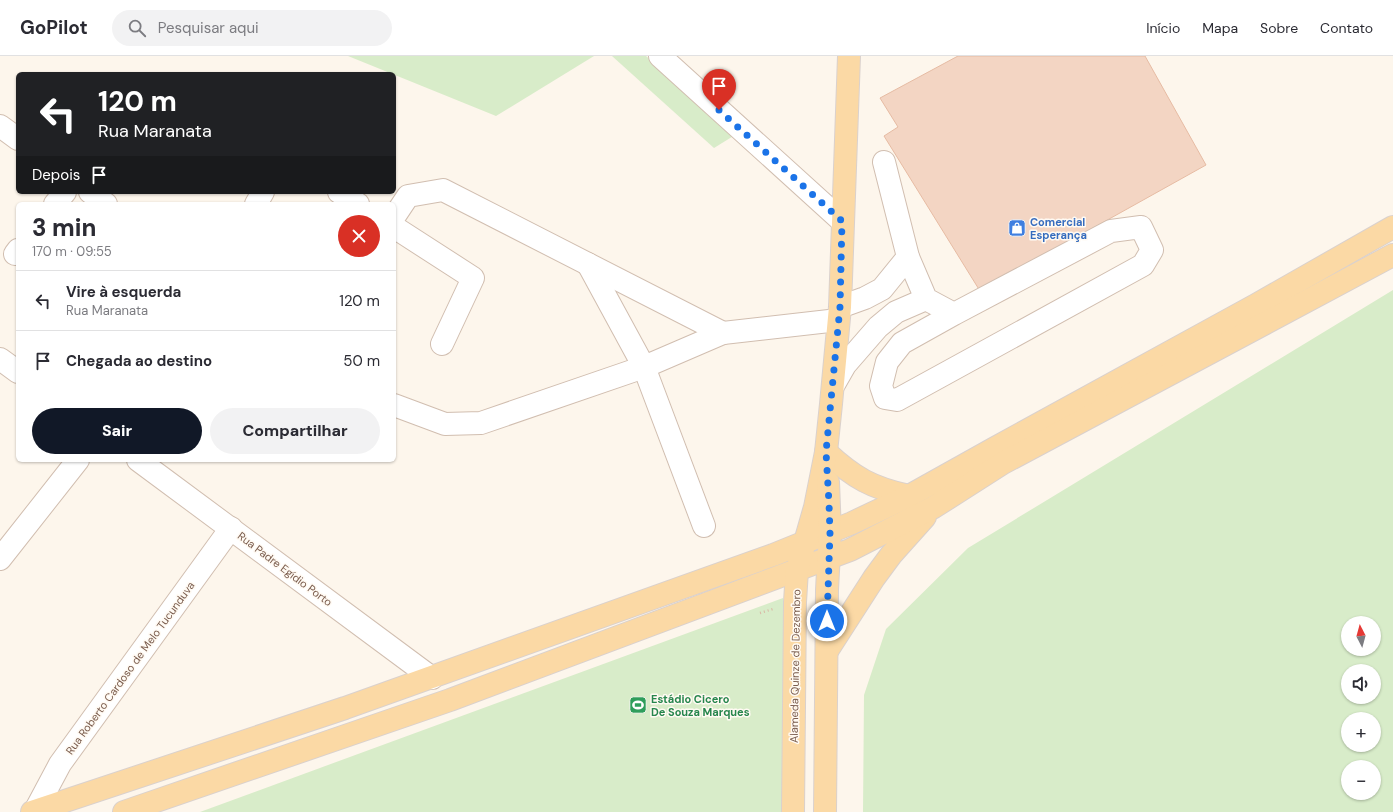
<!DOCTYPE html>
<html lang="pt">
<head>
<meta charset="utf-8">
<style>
	:root { --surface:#fff; --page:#f2f2f3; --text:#2b2b33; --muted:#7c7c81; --line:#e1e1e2; --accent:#111827 }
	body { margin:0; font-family:"DM Sans",sans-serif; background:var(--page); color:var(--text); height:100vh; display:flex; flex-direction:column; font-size:15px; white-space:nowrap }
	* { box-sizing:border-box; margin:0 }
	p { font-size:13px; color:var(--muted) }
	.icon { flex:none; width:22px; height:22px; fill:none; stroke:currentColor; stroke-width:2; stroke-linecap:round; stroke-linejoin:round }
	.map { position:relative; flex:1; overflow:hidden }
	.side { position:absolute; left:16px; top:146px; width:380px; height:260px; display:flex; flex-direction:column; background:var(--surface); border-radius:6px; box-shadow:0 1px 3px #0004 }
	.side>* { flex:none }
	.hud { position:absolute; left:16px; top:16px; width:380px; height:122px; border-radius:6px; box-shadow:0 1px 3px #0004; background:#202124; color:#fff; overflow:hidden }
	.needle { width:26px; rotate:354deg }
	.buttons { position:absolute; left:1341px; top:560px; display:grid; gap:8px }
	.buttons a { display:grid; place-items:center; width:40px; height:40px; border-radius:50%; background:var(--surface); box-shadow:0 1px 3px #0004; font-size:20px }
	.pin { position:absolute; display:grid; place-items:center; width:34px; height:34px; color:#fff; margin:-41px -17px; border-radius:50% 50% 50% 0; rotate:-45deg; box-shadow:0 0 4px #0007 }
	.pin .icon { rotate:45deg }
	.me { position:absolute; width:44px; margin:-22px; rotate:0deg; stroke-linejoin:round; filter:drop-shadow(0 0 3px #0008) }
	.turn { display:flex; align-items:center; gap:14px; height:84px; padding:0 16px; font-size:18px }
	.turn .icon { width:52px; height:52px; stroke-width:2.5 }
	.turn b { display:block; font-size:28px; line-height:34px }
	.then { display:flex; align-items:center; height:38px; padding:0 16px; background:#0003; gap:8px; font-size:15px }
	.round { display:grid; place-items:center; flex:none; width:42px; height:42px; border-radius:21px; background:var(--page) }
	.summary { display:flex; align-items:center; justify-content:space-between; height:68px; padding:0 16px }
	h1 { font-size:24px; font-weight:800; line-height:30px }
	.action { display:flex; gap:8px; margin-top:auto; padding:8px 16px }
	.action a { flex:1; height:46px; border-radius:24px; background:var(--accent); color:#fff; font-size:16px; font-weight:800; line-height:46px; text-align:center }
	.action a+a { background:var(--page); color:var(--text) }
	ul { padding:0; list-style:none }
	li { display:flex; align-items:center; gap:12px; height:60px; padding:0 16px; border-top:1px solid var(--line) }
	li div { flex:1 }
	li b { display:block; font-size:15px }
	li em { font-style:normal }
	header { display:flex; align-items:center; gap:24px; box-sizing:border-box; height:56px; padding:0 20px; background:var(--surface); border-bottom:1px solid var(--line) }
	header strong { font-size:19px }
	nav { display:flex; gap:22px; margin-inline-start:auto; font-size:14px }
	.search { width:280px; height:36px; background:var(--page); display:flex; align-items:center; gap:10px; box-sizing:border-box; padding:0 14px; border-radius:22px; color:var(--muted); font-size:15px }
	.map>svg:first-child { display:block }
</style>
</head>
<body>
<header>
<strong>GoPilot</strong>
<div class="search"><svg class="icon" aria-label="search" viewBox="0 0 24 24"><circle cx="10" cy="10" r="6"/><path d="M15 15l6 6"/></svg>Pesquisar aqui</div>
<nav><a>Início</a><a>Mapa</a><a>Sobre</a><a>Contato</a></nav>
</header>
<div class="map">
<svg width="1393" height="756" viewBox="0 0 1393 756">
	<rect width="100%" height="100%" fill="#fdf6ec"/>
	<g fill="#d8ecc9" fill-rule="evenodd">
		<polygon points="348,0 594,0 496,60"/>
		<polygon points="612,0 646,0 735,79 714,92"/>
		<path d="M1393 234V756H863L864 639 886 573 968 492ZM1348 567H1374V593H1348ZM1348 615H1374V641H1348ZM1348 663H1374V689H1348ZM1348 711H1374V737H1348Z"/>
		<polygon points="783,542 786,756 200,756"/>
	</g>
	<polygon fill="#f3d5c3" stroke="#e6bba3" points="958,0 1145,0 1206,109 980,235 884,80 898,71 880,42"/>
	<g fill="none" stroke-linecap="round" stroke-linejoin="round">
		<defs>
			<g id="minor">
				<polyline points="660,0 842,165"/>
				<polyline points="0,70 18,83"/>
				<polyline points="884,106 908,201 926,243 954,258 902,287 887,306 881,330 885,342 897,344 1143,209 1152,194 1141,171 1111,175 954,258"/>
				<polyline points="90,136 106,148"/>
				<polyline points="339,136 358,148"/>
				<polyline points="55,148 65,136"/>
				<polyline points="256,148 263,136"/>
				<polyline points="394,161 408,140 443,134 723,277"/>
				<polyline points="394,171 473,222 442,288"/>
				<polyline points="15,198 18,194"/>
				<polyline points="588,208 644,311 704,470"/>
				<polyline points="840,251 865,242 882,233 908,201"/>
				<polyline points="0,303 18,316"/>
				<polyline points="833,330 845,309 878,271 896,256 926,243"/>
				<polyline points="394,349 445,368 481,367 644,311 723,277 838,264"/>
				<polyline points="138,404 432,622"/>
				<polyline points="0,503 78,404"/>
				<polyline points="35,755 60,708 231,472"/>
			</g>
			<g id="major">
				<path d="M826 396C854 422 872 432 909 440"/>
				<polyline points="827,595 874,522 891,499 925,461"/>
				<polyline points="32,756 345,652 773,499 852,467 909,440 995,392 1256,249 1393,171"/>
				<polyline points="124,756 450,644 850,494 934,451 1003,407 1393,199"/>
				<polyline points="793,756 795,546 797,514 815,451 826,396 831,348 840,251 849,0"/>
				<polyline points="825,756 827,534 830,477 828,426"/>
			</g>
		</defs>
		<use href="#minor" stroke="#d1beb0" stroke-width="24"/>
		<use href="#major" stroke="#dad1cd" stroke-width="24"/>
		<polyline stroke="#d9b8a5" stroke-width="2.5" stroke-dasharray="1 3" stroke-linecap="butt" points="760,557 773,553"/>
		<use href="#minor" stroke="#fff" stroke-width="22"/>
		<use href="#major" stroke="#fbd9a5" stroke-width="22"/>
	</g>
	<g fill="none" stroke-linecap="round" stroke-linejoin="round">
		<polyline stroke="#1a73e8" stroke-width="7" stroke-dasharray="0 12.6" points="719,54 842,165 840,251 826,396 829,447 830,477 827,565"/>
	</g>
	<defs>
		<symbol id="shop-square" viewBox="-11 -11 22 22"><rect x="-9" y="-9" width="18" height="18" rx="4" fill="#3f7fe0" stroke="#fffaf3"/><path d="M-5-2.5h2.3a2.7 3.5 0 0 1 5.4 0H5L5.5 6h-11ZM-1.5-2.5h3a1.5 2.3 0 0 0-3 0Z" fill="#fff"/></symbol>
		<symbol id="stadium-square" viewBox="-11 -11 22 22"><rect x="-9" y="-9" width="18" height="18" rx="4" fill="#2e9e5b" stroke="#fffaf3"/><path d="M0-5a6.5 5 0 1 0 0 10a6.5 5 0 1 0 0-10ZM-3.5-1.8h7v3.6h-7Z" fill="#fff"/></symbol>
	</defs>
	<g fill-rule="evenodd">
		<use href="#shop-square" x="1007" y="162" width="20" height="20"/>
		<use href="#stadium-square" x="628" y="639" width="20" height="20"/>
	</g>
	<g text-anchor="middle" stroke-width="3" stroke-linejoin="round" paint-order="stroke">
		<g font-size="11" font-weight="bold" fill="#366cbe" stroke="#fffaf3" text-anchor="start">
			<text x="1030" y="170">Comercial<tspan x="1030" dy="13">Esperança</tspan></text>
		</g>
		<g font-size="11" fill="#7a5c4d" stroke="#fffaf3">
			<text transform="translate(285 513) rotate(37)" y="4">Rua Padre Egídio Porto</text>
			<text transform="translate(795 610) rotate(-89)" y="4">Alameda Quinze de Dezembro</text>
			<text transform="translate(130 612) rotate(-54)" y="4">Rua Roberto Cardoso de Melo Tucunduva</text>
		</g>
		<g font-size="11" font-weight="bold" fill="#27864d" stroke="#fffaf3" text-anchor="start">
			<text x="651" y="647">Estádio Cicero<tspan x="651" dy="13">De Souza Marques</tspan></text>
		</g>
	</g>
</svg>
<div class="buttons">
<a><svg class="needle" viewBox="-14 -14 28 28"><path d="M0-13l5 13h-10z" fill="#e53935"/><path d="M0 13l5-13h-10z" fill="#7c7c81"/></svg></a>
<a><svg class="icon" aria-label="sound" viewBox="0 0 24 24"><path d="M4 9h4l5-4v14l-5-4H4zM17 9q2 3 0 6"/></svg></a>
<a>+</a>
<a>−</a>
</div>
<div class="pin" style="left:719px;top:54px;background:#d93025"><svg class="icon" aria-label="arrive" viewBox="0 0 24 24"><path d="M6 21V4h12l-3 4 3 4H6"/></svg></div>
<svg class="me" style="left:827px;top:565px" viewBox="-20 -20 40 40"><circle r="17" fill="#1a73e8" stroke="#fff" stroke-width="3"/><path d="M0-11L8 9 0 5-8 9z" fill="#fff"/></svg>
<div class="hud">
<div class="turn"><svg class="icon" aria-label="left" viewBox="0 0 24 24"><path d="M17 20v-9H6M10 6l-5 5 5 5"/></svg><div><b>120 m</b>Rua Maranata</div></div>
<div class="then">Depois<svg class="icon" aria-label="arrive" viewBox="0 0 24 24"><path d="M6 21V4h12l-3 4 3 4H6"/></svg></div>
</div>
<section class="side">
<div class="summary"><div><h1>3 min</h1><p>170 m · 09:55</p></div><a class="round" style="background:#d93025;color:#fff"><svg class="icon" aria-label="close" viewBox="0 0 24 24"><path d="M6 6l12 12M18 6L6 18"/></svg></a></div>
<ul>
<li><svg class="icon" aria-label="left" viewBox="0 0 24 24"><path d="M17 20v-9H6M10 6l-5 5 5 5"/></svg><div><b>Vire à esquerda</b><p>Rua Maranata</p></div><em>120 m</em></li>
<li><svg class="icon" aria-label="arrive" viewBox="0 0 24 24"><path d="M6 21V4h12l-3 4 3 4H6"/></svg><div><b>Chegada ao destino</b></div><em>50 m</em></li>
</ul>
<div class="action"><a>Sair</a><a>Compartilhar</a></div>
</section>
</div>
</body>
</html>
